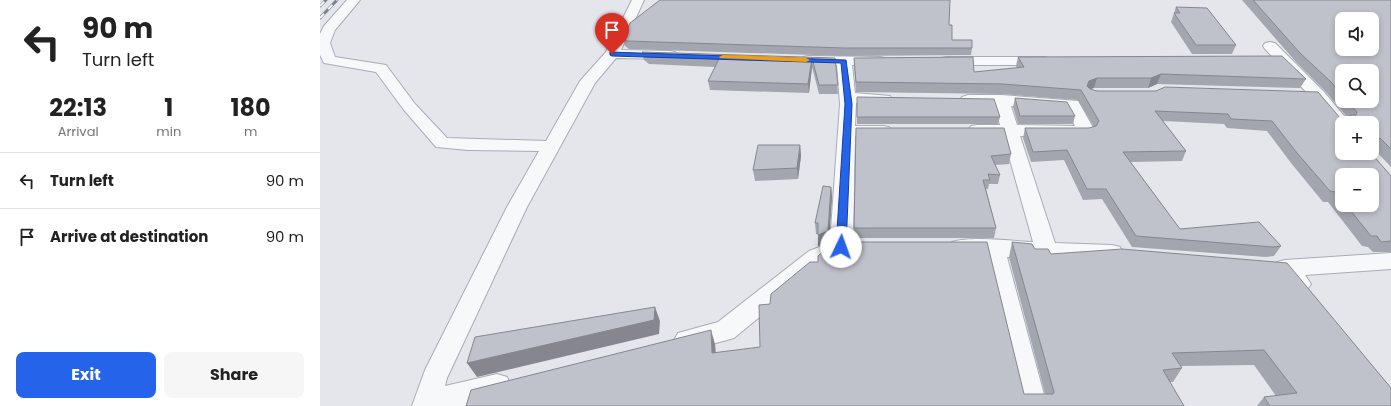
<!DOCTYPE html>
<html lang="en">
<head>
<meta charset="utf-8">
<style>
	:root { --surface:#fff; --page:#f6f6f6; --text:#222; --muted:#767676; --line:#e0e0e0; --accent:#2563eb }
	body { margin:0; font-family:Poppins,sans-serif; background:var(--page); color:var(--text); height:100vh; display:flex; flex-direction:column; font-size:15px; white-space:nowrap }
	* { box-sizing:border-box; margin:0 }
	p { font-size:13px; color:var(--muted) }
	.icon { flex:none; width:22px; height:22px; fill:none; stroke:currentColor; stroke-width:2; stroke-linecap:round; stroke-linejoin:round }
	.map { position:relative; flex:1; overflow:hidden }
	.sheet { display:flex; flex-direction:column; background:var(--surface); width:320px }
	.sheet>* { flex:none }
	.guide { background:#fff; color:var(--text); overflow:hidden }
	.controls { position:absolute; left:1015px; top:12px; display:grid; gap:8px }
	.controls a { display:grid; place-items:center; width:44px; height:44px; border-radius:8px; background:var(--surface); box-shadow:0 2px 6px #0003; font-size:20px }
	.pin { position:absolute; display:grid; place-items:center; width:34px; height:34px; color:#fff; margin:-41px -17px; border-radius:50% 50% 50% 0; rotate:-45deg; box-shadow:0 0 4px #0007 }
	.pin .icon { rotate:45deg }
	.me { position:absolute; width:44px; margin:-22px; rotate:3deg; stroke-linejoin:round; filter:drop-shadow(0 0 3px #0008) }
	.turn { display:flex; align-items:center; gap:14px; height:84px; padding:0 16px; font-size:18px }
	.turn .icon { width:52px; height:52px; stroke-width:2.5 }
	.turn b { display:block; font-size:28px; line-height:34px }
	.eta { display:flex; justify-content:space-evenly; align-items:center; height:68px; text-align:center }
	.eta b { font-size:24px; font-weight:700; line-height:28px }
	.action { display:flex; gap:8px; margin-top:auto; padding:8px 16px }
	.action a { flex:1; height:46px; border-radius:8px; background:var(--accent); color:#fff; font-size:16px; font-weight:700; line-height:46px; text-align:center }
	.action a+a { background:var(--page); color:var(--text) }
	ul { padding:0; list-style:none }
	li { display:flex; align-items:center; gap:12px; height:56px; padding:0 16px; border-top:1px solid var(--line) }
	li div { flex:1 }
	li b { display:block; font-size:15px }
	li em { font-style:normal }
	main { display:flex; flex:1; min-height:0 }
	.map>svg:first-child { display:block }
</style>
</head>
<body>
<main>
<section class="sheet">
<div class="guide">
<div class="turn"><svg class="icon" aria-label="left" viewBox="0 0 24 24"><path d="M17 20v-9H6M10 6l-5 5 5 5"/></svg><div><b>90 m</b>Turn left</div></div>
</div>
<div class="eta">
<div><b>22:13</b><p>Arrival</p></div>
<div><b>1</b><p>min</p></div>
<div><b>180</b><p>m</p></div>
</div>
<ul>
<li><svg class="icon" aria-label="left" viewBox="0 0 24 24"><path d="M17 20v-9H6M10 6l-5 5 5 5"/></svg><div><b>Turn left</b></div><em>90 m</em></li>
<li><svg class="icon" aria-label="arrive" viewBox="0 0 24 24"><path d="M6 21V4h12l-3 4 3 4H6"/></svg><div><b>Arrive at destination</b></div><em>90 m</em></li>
</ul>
<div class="action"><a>Exit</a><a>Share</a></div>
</section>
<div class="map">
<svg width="1071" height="406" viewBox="0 0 1071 406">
	<rect width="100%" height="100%" fill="#e4e6ec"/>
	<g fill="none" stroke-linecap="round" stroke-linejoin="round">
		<defs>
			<g id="street">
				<polygon points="27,0 40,0 15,30 10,43 15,57 66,65 95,104 127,138 226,141 260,81 286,52 312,0 324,0 301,50 350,51 355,52 357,55 355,58 350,59 296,58 275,83 207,207 127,378 125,386 177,374 187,377 191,386 187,395 145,406 92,406 105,370 187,207 219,151 148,150 116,147 84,110 56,72 4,63 0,55 0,34 4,26"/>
				<polygon points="950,42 955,43 1004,92 1030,123 1022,123 1022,129 1016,128 992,98 945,49 943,46 945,43"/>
				<polygon points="488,56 560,57 565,58 567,61 565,64 532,65 535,93 570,96 572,99 570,102 564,104 536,103 535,126 563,126 569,127 572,131 569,135 563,136 535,136 533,247 530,252 505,263 414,338 367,351 358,347 354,340 358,333 398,322 489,251 510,243 520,104 517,65 483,63 481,60 483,57"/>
				<polygon points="626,57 724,57 729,58 731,61 729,64 724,65 626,65 621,64 619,61 621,58"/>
				<path d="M648 95H681L758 101 775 131 772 135 766 136H700L735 243 792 245 800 247 803 253 800 259 792 261 687 257 727 406H699L665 256 640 255 632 252 629 247 632 242C652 236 691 241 713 242L683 135 651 134 648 130 651 126 657 125H680L675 106 642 103 640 100 642 97ZM691 106 746 109 755 126 697 125Z"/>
				<path d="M1071 253V269L985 275 991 284 987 290C970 296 961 282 954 268L957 262 965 260Z"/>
			</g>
		</defs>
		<use href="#street" stroke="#a9acb6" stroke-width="2"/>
		<use href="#street" fill="#f7f8fa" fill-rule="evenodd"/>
		<defs>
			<g id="rail">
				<polyline points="0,6 6,0"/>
				<polyline points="0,18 17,0"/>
			</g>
		</defs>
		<use href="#rail" stroke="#7e8395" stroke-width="3"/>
		<use href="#rail" stroke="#f4f5f9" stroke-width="2" stroke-dasharray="6" stroke-linecap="butt"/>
	</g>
	<g fill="#a4a6af" fill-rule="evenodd">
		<path d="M922 0H1071V167L1053 148 1052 149V123H1022L1071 176V252H1053L1048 247 1042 246 1008 202H1003L971 163 947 131 907 128 904 124 843 121 866 151 862 161 810 162 860 229 961 246 954 256 946 257 812 247 782 199 763 200 744 160 711 162 703 138 705 128H769L774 127 758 100 681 94 536 92 534 66V58L654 72 697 68 696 66 698 57 986 79 980 88 837 84 828 88H774L770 89 777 91 1021 119 1026 120 1028 118 1005 91 976 62ZM1022 71 1052 101H1022ZM1022 175 1052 205H1022Z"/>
		<polygon points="856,7 916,45 912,54 872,54 851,22"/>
		<polygon points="629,25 632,40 652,48 651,55 524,56 309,49 305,46 303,38"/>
		<polygon points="322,52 515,58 518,94 499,94 492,67 489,93 390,90 388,81 395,67 329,64 324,60"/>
		<polygon points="695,98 755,116 753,124 698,124 693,107"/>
		<polygon points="537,117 680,117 678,124 537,124"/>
		<polygon points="536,128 691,154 689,164 675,165 680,175 678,184 669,184 668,189 666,189 676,228 674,238 534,238"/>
		<polygon points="480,145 481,156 478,179 435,181 433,170"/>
		<polygon points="511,187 512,197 509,242 498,246 498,234 496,234 495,223"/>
		<polygon points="692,242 731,254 1071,406 937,406 944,397 956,396 934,365 861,366 862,368 853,382 850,382 864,406 146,406 395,344 396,353 704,394 725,394 689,257"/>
	</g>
	<g fill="#86878e">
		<polygon points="492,58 492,67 489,93 488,84"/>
		<polygon points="841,74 837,84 828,88 831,78"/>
		<polygon points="777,78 774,88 767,90 767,86 769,81"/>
		<polygon points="480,145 481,156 478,179 477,168"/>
		<polygon points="511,187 512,197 509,242 498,246 498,235"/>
		<polygon points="335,307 340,321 339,334 157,377 147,363"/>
		<polygon points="391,330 395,344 396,367 392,353"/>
	</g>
	<g fill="#bfc1cb" stroke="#86878e" fill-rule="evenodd">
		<polygon points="340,0 630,0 629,25 632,25 632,40 652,40 652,48 524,48 307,41 303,38 310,23"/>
		<path d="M933 0H1071V149L1060 138 1057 139V142H1052V123H1022V153H1051L1071 176V241L1061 242 1057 236H1051L1026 205H1052V175H1022V201L1015 192 1010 191 977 153 952 121 911 119 908 114 835 111 866 151 803 152 860 229 939 222 961 246 953 247 816 236 786 189H767L747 150 713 152 705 128H769L776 126 779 121 761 90 683 84 536 82 534 58 653 57 654 72 704 67 698 57 962 56 986 79 841 74 831 78H777L769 81 767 86 770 89 777 91H836L845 87 998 92 1021 119 1028 121 1030 119V115H1036L1037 112 1027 101H1052V71H1022V95L1011 82 980 53ZM1022 19H1052V49H1022Z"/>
		<polygon points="856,7 887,8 916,45 876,45 854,13 860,13"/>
		<polygon points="322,52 515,58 518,85 499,85 492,58 488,84 388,81 399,59 327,56"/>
		<polygon points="537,97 674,99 680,117 537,117"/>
		<polygon points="695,98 747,102 755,116 700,116"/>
		<polygon points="536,128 684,128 691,154 671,156 680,175 668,174 670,180 663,180 676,228 534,228"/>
		<polygon points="438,145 480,145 477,168 433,170"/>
		<polygon points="503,186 511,187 508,231 498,235 498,223 495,223"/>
		<polygon points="523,242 667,242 704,394 733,394 734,392 692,242 712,244 715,249 728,249 731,254 802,249 967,263 1071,388 1071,406 950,406 944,397 977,393 944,350 852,353 862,368 843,370 864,406 146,406 151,390 391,330 392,353 440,347 439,305 450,304 451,294 490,262 498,262 498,256 505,250"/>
		<polygon points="335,307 334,320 147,363 155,337"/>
	</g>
	<polygon fill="#2563eb" stroke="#184099" points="290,52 526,60 532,104 526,247 524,250 517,250 516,247 525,104 521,63 292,56 290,55"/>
	<polygon fill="#f59e0b" points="403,55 486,58 490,60 486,62 400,58 399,57"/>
</svg>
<div class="controls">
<a><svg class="icon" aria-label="sound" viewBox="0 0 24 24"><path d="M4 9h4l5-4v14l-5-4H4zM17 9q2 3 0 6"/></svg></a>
<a><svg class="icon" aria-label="search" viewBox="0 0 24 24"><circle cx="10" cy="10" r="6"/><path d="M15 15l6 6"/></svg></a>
<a>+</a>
<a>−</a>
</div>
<div class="pin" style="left:292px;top:54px;background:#d93025"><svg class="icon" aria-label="arrive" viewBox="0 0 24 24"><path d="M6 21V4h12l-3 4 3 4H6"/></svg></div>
<svg class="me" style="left:521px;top:247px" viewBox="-20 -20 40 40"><circle r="19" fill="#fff"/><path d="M0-13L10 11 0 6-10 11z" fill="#2563eb"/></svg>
</div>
</main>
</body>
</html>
